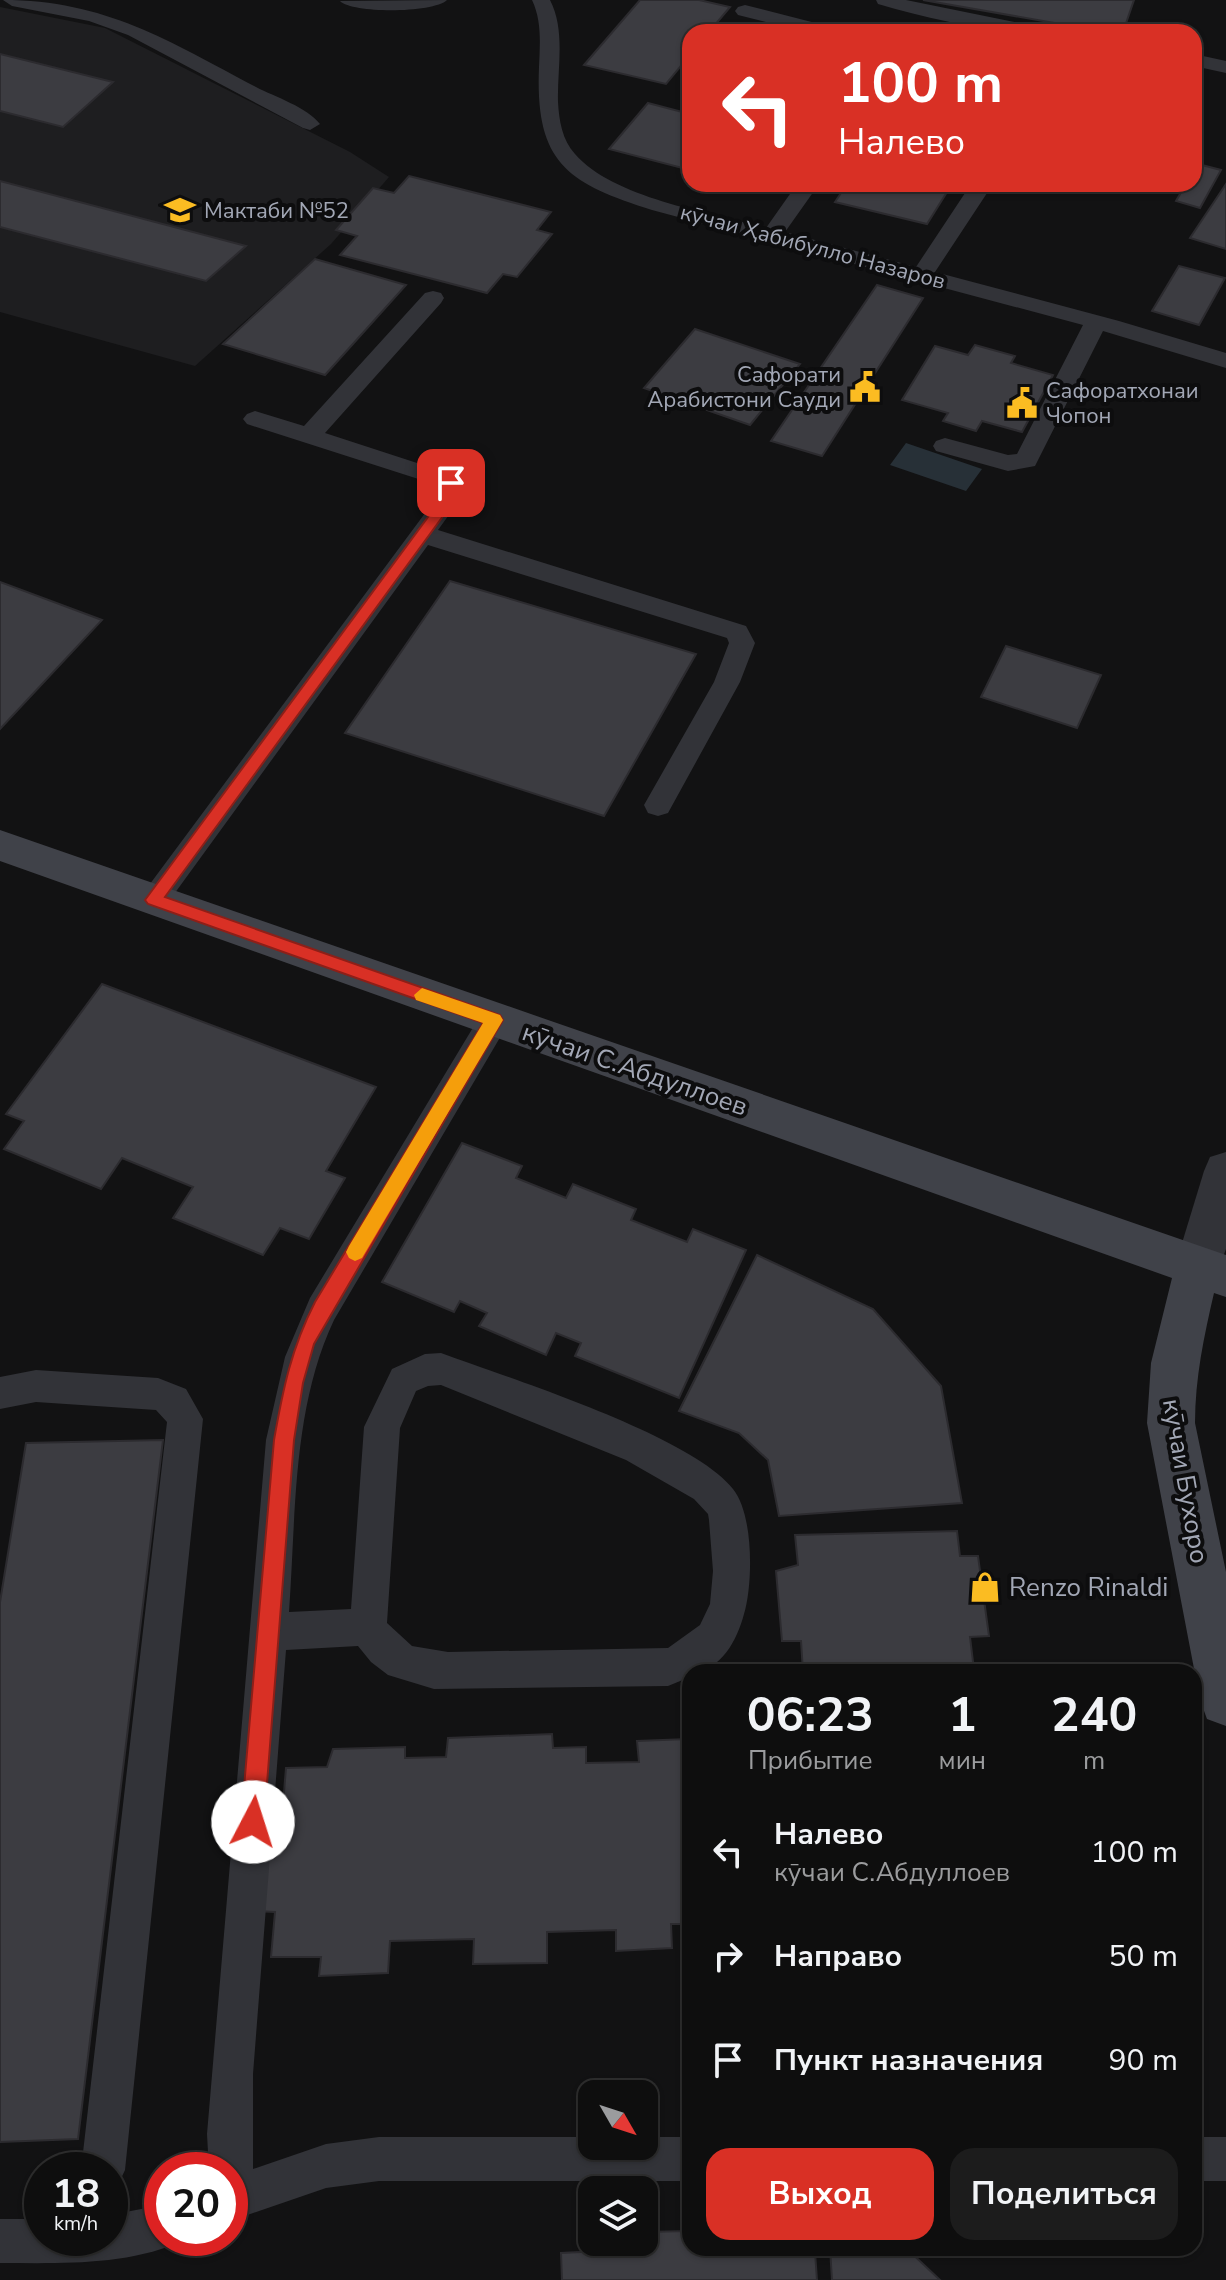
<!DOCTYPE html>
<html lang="ru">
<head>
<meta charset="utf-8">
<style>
	:root { --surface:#0e0e0e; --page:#1c1c1c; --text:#f1f3f6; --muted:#9b9c9e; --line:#2e2e2e; --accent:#d93025 }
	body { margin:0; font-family:"Nunito Sans",sans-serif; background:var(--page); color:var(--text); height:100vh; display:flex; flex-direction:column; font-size:30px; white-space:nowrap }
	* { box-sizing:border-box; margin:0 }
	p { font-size:26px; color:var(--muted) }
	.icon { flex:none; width:44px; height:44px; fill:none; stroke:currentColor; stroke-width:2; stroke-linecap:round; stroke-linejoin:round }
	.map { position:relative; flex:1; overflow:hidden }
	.drawer { position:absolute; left:682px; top:1664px; width:520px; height:592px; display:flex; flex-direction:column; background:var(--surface); border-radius:24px; box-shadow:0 2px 6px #0004,0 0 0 2px var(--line) }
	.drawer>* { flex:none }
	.banner { position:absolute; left:682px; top:24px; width:520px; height:168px; border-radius:24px; box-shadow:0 2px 6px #0004,0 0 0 2px var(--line); background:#d93025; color:#fff; overflow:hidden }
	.needle { width:52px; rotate:129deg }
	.buttons { position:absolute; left:578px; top:2080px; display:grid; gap:16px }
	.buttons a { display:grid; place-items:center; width:80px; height:80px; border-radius:16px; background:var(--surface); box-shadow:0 2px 6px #0004,0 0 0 2px var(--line); font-size:40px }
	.speed { position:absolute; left:24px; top:2152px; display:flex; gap:16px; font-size:40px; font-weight:700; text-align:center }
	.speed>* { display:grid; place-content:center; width:104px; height:104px; border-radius:50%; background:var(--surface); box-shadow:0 2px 6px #0004,0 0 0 2px var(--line); line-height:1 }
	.speed small { font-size:20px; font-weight:400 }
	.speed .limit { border:12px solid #d22; background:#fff; color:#111 }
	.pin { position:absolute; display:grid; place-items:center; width:68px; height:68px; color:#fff; margin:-34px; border-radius:16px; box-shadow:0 4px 12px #0006 }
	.me { position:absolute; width:88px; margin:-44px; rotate:5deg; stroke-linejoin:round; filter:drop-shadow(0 0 6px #0008) }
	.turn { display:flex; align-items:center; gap:28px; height:168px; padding:0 24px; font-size:36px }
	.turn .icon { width:104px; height:104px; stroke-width:2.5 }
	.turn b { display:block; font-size:56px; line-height:68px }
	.eta { display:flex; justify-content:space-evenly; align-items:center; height:136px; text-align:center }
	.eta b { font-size:48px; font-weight:700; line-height:56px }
	.button { display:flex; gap:16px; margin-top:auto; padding:16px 24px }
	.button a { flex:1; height:92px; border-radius:24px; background:var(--accent); color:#fff; font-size:32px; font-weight:700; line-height:92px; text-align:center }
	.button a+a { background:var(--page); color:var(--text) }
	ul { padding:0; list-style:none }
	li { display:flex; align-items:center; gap:24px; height:104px; padding:0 24px }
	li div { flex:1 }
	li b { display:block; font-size:30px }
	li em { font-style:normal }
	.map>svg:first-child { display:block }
</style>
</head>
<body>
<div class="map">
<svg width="1226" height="2280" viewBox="0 0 1226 2280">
	<rect width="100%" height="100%" fill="#121213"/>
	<polygon fill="#1e1e20" points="0,7 105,28 350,152 389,177 331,244 195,366 0,312"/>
	<polygon fill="#273037" points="906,443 982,469 966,491 890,465"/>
	<g fill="#3c3c41" stroke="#2c2b2f" stroke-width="2">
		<polygon points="640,0 699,0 730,7 709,32 690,32 690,55 666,84 584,65"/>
		<polygon points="923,0 1134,0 1123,32 1106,32"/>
		<polygon points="0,54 113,82 63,127 0,111"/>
		<polygon points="648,103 690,114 690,170 609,149"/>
		<polygon points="1198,164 1221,170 1200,208 1176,201 1186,184 1194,184 1194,171"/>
		<polygon points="409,176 551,212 537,230 552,234 517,277 503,274 487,293 340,255 357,236 336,230 373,188 394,193"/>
		<polygon points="0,181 246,246 206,281 0,227"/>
		<polygon points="847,184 952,184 927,224 835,202"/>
		<polygon points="1226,184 1226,249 1190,238"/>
		<polygon points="315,259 406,285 325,375 223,344"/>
		<polygon points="1179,266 1225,278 1199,325 1152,311"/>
		<polygon points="877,285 923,298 822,456 771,441"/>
		<polygon points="695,329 800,364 750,425 644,388"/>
		<polygon points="975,345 1015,356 1011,363 1053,375 1022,432 982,421 976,431 943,421 948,413 902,400 935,346 968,355"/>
		<polygon points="450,581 696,654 604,816 345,733"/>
		<polygon points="0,582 102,620 0,729"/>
		<polygon points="1006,646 1101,675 1077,728 981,697"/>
		<polygon points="102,984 376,1087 326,1171 345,1178 309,1239 280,1228 263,1255 173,1218 193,1187 122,1158 101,1189 4,1149 24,1121 6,1114"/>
		<polygon points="462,1143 522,1166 516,1178 566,1198 573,1184 636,1209 631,1220 687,1242 693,1229 746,1250 679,1398 575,1356 581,1343 556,1333 546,1355 479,1326 487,1313 460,1301 454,1312 382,1282"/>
		<polygon points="757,1255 873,1309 941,1386 962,1503 779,1516 768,1460 739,1433 679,1411"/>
		<polygon points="163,1440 78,2139 0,2142 0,1602 26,1443"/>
		<polygon points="957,1531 960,1556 978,1556 989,1636 970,1637 974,1670 803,1672 801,1641 782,1641 776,1571 798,1565 795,1535"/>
		<polygon points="552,1734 553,1748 586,1747 586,1763 639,1762 637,1741 688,1739 690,1924 671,1924 672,1948 616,1951 616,1930 547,1932 547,1963 473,1964 474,1939 390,1941 388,1973 319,1976 321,1957 271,1957 275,1912 252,1911 261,1816 282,1816 286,1768 327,1767 333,1749 405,1747 405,1758 446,1757 448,1738"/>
		<polygon points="690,2231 690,2248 750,2248 750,2254 815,2252 817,2280 562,2280 561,2253 621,2250 620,2242 644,2242 644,2232"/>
		<polygon points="830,2248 906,2248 940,2280 832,2280"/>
	</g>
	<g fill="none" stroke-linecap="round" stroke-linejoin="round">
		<g fill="#323338" fill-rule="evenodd">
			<path d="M3 0C105 0 169 41 256 87 275 97 307 107 320 124L310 130 303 128 128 35 89 21 12 6Z"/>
			<path d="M447 0C434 13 353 14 340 1Z"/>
			<path d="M532 0H550C566 31 557 69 558 102 559 120 562 140 575 154 613 198 711 213 766 228L797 184H819L785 232 916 267 971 184H993L935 272 1119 321 1226 353V368L1103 331 1035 466 1008 471 936 451 933 446 936 441 945 438 1008 455 1017 454 1083 325 652 210C566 183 535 162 539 67 540 44 542 21 532 0Z"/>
			<path d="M876 0H906L1034 26 1044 32C986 32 933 20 878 4Z"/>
			<polygon points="745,5 835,28 838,32 805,32 738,15 735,11 738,7"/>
			<polygon points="1194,54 1226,61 1226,73 1194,66"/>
			<polygon points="433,291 441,293 444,298 441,303 325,433 460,477 464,494 438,530 746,626 755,643 740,682 668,813 658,816 648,813 644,805 714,682 729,643 727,638 428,545 164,908 154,911 144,908 139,900 144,892 440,493 439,487 434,484 247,424 243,419 247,414 255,411 304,426 425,293"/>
			<path d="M494 1007 505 1011 509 1020 505 1029 334 1320C292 1409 296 1516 289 1612L351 1609 364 1427 392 1369 425 1354 441 1353C511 1379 690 1435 733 1489 754 1515 753 1584 744 1614 737 1640 721 1672 690 1672V1677L668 1686 434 1689 388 1675 371 1662 358 1646 286 1650 253 2074V2169L326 2144 379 2137H592V2146H644V2137H690V2181H379L326 2188 230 2221V2170H209L207 2134 266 1440 285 1357 310 1298 483 1011ZM441 1385 626 1460 694 1499 708 1514 709 1520 713 1571 710 1604 700 1625 668 1648 448 1652 412 1646 387 1623 400 1428 416 1391 428 1386Z"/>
			<polygon points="36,1370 158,1378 186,1389 203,1419 125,2170 118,2185 110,2189 110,2170 81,2170 167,1422 156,1410 36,1402 0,1409 0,1377"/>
			<rect x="1194" y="2137" width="32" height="44"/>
			<path d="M162 2205V2238H180L178 2243C122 2266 59 2263 0 2263V2219H42V2238H110V2215Z"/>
		</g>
		<polygon fill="#323338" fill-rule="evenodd" points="1226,1152 1226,1249 1214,1281 1198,1287 1182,1281 1175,1266 1204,1171 1210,1157"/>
		<path fill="#404249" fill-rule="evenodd" d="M0 830 1226 1255V1297L1214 1293C1204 1336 1195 1378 1195 1423L1226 1572V1726L1207 1719 1200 1700 1147 1423 1151 1363 1172 1278 0 861Z"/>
	</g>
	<path fill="#d93025" stroke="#8d1f18" stroke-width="2" d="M451 479 458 483 457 497 165 897 500 1015 503 1020 314 1344 303 1383 294 1440 264 1822 261 1830 253 1833 245 1830 241 1822 274 1440C283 1389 291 1349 315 1302L483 1023 148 904 145 900 445 494 444 483Z"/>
	<polygon fill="#f59e0b" points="422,988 500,1015 503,1020 362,1258 355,1261 349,1258 346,1252 349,1246 483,1023 416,1000 414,995"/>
	<defs>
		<symbol id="school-bare" viewBox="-9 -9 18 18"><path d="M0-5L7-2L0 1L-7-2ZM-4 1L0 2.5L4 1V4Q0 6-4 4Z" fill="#fbbc22" stroke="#0d0d0e" stroke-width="2.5" paint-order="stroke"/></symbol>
		<symbol id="civic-bare" viewBox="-9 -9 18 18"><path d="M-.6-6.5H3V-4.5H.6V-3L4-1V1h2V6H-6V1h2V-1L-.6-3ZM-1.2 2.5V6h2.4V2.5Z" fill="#fbbc22" stroke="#0d0d0e" stroke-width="2.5" paint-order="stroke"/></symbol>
		<symbol id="shop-bare" viewBox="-9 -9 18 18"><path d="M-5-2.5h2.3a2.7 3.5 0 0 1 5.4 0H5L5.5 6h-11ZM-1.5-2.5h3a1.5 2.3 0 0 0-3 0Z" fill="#fbbc22" stroke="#0d0d0e" stroke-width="2.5" paint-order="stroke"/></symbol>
	</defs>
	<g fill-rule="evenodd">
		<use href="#school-bare" x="158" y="188" width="44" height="44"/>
		<use href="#civic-bare" x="843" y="365" width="44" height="44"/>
		<use href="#civic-bare" x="1000" y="381" width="44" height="44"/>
		<use href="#shop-bare" x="963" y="1565" width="44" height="44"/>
	</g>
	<g text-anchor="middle" stroke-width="8" stroke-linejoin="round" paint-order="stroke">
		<g font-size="22" fill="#a2a7b5" stroke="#0d0d0e" text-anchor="start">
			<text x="204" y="218">Мактаби №52</text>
			<text x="841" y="382" text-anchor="end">Сафорати<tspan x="841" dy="25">Арабистони Сауди</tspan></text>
			<text x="1046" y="398">Сафоратхонаи<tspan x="1046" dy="25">Чопон</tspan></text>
		</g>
		<g font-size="22" fill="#a2a7b5" stroke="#0d0d0e">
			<text transform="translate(813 246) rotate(15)" y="8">кӯчаи Ҳабибулло Назаров</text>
		</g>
		<g font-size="26" fill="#a2a7b5" stroke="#0d0d0e">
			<text transform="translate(635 1069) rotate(19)" y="9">кӯчаи С.Абдуллоев</text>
			<text transform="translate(1186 1481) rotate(80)" y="9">кӯчаи Бухоро</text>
		</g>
		<g font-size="26" fill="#a2a7b5" stroke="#0d0d0e" text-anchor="start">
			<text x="1009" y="1596">Renzo Rinaldi</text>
		</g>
	</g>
</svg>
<div class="buttons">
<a><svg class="needle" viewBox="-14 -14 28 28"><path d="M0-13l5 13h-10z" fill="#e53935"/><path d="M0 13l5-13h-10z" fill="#9b9c9e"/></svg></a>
<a><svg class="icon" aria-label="layers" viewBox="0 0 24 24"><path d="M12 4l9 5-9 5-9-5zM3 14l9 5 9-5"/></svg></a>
</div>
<div class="speed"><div>18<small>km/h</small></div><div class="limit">20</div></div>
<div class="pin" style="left:451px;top:483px;background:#d93025"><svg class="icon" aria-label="arrive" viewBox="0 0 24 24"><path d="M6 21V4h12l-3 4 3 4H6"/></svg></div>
<svg class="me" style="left:253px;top:1822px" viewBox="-20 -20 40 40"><circle r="19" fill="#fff"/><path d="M0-13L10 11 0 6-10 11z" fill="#d93025"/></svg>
<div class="banner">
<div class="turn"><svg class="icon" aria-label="left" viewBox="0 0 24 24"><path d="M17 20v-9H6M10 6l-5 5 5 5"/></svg><div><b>100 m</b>Налево</div></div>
</div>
<section class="drawer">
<div class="eta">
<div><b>06:23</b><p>Прибытие</p></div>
<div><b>1</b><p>мин</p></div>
<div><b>240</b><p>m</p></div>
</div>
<ul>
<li><svg class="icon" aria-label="left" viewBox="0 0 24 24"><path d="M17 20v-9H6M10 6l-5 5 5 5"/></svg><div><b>Налево</b><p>кӯчаи С.Абдуллоев</p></div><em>100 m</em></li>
<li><svg class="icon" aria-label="right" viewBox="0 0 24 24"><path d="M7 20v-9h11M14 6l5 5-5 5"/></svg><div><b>Направо</b></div><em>50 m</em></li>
<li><svg class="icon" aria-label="arrive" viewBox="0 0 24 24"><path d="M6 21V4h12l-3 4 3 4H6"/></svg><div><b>Пункт назначения</b></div><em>90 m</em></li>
</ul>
<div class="button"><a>Выход</a><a>Поделиться</a></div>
</section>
</div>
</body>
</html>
